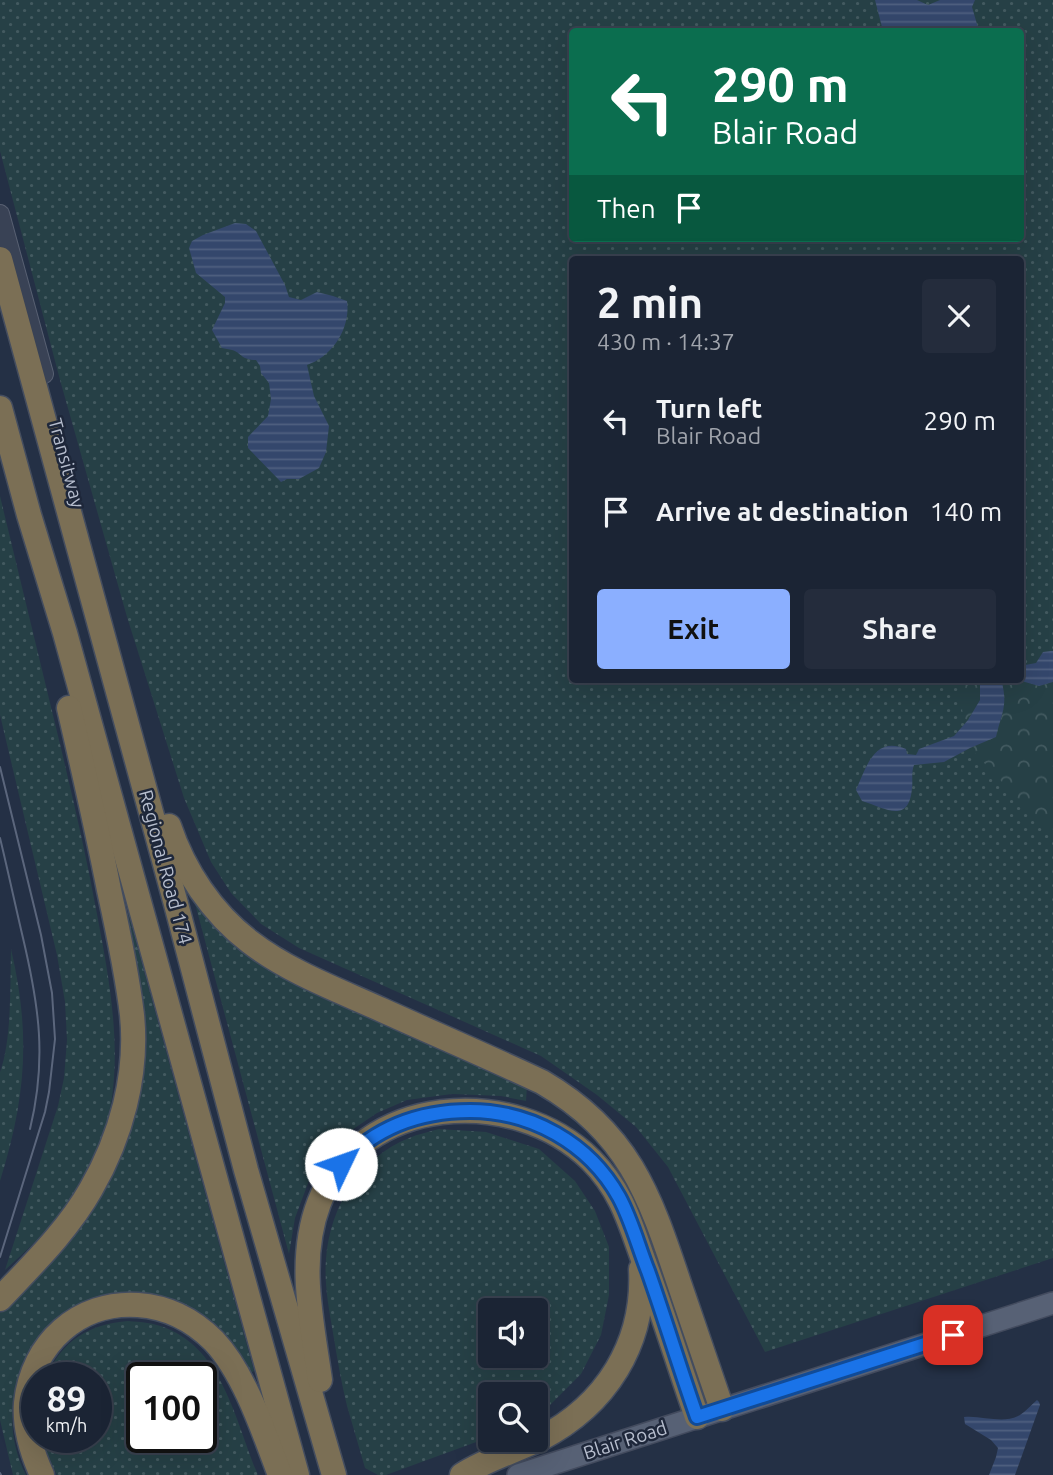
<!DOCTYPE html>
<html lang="en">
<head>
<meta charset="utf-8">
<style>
	:root { --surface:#1b2434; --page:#242c3c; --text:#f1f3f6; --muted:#a0a4ac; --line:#39414f; --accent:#8bafff }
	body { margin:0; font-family:Ubuntu,sans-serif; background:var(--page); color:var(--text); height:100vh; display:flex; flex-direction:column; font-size:26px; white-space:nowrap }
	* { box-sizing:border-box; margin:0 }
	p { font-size:23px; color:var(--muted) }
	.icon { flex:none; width:38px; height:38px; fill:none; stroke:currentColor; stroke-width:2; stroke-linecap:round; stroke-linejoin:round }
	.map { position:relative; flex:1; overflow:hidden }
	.drawer { position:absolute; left:569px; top:256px; width:455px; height:427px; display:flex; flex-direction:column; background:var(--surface); border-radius:7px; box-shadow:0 7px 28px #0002,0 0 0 2px var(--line) }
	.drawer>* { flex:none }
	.guide { position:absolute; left:569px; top:28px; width:455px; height:214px; border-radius:7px; box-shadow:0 7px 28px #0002,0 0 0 2px var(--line); background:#0b6e4f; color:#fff; overflow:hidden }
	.tools { position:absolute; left:478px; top:1298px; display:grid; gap:14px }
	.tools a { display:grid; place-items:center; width:70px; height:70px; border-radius:7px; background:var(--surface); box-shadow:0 7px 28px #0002,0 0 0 2px var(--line); font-size:35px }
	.speed { position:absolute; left:21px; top:1362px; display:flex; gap:14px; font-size:35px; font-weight:700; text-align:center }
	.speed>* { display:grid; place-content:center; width:91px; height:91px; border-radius:50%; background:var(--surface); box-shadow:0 7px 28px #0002,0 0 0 2px var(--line); line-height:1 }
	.speed small { font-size:18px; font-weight:400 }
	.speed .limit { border:4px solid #111; border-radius:10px; background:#fff; color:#111 }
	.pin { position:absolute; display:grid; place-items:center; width:60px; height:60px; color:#fff; margin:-30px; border-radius:14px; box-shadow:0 4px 10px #0006 }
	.me { position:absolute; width:77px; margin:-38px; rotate:48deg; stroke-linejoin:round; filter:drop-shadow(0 0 5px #0008) }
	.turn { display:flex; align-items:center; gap:24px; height:147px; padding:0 28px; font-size:32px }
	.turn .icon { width:91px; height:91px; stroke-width:2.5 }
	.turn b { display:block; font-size:49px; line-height:60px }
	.then { display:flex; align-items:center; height:66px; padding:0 28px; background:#0003; gap:14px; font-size:26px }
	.round { display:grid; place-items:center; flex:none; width:74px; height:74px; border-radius:7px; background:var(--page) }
	.overview { display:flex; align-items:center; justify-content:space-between; height:119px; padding:0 28px }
	h1 { font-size:42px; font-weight:600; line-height:52px }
	.action { display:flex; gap:14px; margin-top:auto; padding:14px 28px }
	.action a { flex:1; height:80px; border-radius:7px; background:var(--accent); color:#111; font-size:28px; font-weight:600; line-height:80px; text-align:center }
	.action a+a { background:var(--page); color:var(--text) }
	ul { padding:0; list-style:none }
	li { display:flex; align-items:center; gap:21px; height:91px; padding:0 28px }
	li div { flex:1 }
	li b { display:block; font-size:26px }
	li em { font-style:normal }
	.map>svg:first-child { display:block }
</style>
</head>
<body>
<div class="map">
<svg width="1053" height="1475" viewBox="0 0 1053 1475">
	<defs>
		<pattern id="grass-dots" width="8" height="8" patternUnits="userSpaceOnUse" patternTransform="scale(1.75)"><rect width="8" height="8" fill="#264046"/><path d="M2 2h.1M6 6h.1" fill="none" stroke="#435a60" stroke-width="1.8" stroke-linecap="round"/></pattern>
		<pattern id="forest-crowns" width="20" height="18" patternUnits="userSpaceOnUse" patternTransform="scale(1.75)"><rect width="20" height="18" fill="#264046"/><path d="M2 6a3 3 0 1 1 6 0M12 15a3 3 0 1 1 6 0" fill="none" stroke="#435a60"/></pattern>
		<pattern id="water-rules" width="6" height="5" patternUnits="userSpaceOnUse" patternTransform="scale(1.75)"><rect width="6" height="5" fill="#34476c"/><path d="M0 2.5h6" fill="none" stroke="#4f6080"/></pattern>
	</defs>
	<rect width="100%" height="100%" fill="#243045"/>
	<g fill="url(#grass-dots)" fill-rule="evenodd">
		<path d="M0 0H1053V1258L765 1352 668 1167 636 1127 597 1095 541 1056 299 948 261 924 231 893 211 862 184 798 127 617 60 380 0 151ZM572 32H1020V238H572ZM572 259H1020V679H572Z"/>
		<path d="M0 496C20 579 40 661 60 744 73 799 86 854 96 909 110 982 127 1068 102 1140 84 1193 45 1235 5 1270L58 1106 64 1078 67 1040 65 1002 57 955 0 715Z"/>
		<polygon points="193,896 212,918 527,1086 526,1101 501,1096 452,1094 407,1100 377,1113 337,1140 310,1178 295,1218 289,1254"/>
		<path d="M128 913 254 1371 245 1376 182 1306 52 1324C12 1362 0 1425 26 1475H13L0 1420V1313L41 1269 137 1099 119 915Z"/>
		<path d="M11 949C31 1035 26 1097 0 1181V1072C12 1039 10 985 11 949Z"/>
		<path d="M439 1129 486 1132 539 1149 575 1181 595 1211 609 1247V1295L601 1335 581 1374 550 1405 536 1414V1395H490V1437L386 1475H378L365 1468C359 1447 353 1427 347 1406 341 1382 337 1357 333 1333 329 1309 324 1284 326 1259 330 1207 359 1158 409 1138 418 1134 429 1132 439 1129ZM490 1311H536V1356H490Z"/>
		<path d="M128 1321C141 1322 154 1323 166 1328 224 1351 236 1424 258 1475H57L46 1452 42 1437H96V1377H47C61 1340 91 1324 128 1321ZM142 1377H201V1437H142Z"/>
	</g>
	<g fill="url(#forest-crowns)">
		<polygon points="959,679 980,679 980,700 968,720 963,718"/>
		<path d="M1018 680 1039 686 1053 682V836L970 748 996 737C1001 716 1008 705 1002 683Z"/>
	</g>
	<g fill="url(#water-rules)">
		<polygon points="875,0 917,0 928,5 940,0 975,0 972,7 979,31 883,31"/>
		<path d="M235 223 246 224 256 231 285 285 289 297 301 300 317 292 333 296 347 301C351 328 332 357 307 365L314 396 329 426 326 452 319 468 299 479H287L281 482 248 448V437L268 416 271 399 269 383 261 373 260 366 256 360C241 360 242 353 232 350 229 349 225 349 222 348L212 330 225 303V297L196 273 189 248 192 241 203 235Z"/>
		<path d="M1051 651H1053V682L1039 686 1018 680 1002 683C1008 706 1001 715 996 737L970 748 944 762 914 765C911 773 913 780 912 788 909 825 885 808 862 801L856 790C866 768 874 735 906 749L907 754 916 755 919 749 954 736 968 720 980 700V679H1020V662L1025 665 1036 663 1043 652Z"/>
		<path d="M1037 1400 1039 1402 1040 1405 1015 1475H989L996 1457 998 1448 991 1440 965 1424 964 1417C982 1415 1003 1425 1020 1415 1026 1411 1031 1405 1037 1400Z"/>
	</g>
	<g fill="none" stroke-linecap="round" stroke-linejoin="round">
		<defs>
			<polyline id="minor" points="0,214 44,374"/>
			<polyline id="major" points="518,1475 1053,1303"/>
			<g id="highway">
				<polyline points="0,259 176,904 246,1170 334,1475"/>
				<polyline points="0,408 29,515 65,633 297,1475"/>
				<path d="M169 826C184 871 212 913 250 942 289 972 338 990 382 1010 435 1034 489 1057 542 1082 628 1132 649 1193 679 1283 693 1325 708 1367 722 1409"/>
				<path d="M0 1299C32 1265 68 1230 91 1189 121 1137 138 1075 132 1015 127 973 118 931 109 890 97 829 83 768 69 708"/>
				<path d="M320 1380C312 1322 297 1260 319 1203 360 1094 514 1084 591 1160 622 1191 630 1223 644 1262 663 1313 679 1366 697 1417"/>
				<path d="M42 1475C32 1453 24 1427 26 1403 32 1343 79 1301 138 1305 168 1307 193 1320 214 1341 245 1374 264 1433 280 1475"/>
				<path d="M462 1475C485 1460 515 1451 540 1439 606 1405 645 1344 641 1269"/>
			</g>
		</defs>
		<use href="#minor" stroke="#586072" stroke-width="20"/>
		<use href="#major" stroke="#434b5e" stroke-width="24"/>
		<use href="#highway" stroke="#444d5f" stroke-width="27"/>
		<use href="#minor" stroke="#394255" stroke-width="18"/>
		<use href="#major" stroke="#576175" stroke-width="21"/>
		<use href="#highway" stroke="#7b6f55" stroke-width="24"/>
		<g stroke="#5b667c" stroke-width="2">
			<polyline points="0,767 41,935 52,993 55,1039 49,1092 45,1112 0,1257"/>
			<path d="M0 838C8 871 15 904 23 938 39 1006 47 1059 30 1129"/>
			<polyline points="0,1473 1,1475"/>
		</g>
	</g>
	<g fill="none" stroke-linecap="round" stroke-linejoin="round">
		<defs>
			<path id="route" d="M341 1164C376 1127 420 1111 470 1111 531 1111 589 1143 619 1197 632 1221 638 1246 648 1271 665 1319 680 1369 697 1417L953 1335"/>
		</defs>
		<use href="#route" stroke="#114b97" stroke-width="18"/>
		<use href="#route" stroke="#1a73e8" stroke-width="12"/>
	</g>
	<g text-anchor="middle" stroke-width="5" stroke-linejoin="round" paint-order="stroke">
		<g font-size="19" fill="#b7bece" stroke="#1e273a">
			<text transform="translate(67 463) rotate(75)" y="7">Transitway</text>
			<text transform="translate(166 867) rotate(75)" y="7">Regional Road 174</text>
			<text transform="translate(625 1440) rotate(-18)" y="7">Blair Road</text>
		</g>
	</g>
</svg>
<div class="tools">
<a><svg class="icon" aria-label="sound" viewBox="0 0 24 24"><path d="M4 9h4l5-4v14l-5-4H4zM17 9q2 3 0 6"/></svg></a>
<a><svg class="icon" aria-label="search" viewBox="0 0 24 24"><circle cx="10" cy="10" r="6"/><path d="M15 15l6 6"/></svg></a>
</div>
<div class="speed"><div>89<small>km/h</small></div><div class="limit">100</div></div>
<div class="pin" style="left:953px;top:1335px;background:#d93025"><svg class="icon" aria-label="arrive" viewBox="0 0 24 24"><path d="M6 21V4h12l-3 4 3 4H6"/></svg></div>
<svg class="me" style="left:341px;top:1164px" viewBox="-20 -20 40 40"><circle r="19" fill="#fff"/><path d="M0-13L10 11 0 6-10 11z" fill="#1a73e8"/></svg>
<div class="guide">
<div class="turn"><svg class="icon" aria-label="left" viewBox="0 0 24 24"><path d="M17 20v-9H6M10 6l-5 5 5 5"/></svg><div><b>290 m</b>Blair Road</div></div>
<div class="then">Then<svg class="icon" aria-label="arrive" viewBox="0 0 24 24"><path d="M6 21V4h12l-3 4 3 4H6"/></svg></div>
</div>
<section class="drawer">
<div class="overview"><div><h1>2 min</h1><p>430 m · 14:37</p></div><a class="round"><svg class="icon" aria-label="close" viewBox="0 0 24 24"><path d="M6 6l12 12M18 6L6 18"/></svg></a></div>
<ul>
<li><svg class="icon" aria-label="left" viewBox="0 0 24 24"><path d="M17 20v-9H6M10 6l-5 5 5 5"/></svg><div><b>Turn left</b><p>Blair Road</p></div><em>290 m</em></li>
<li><svg class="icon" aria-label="arrive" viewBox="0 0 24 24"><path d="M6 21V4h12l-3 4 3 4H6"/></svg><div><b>Arrive at destination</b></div><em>140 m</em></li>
</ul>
<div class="action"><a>Exit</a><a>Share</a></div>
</section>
</div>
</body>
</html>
